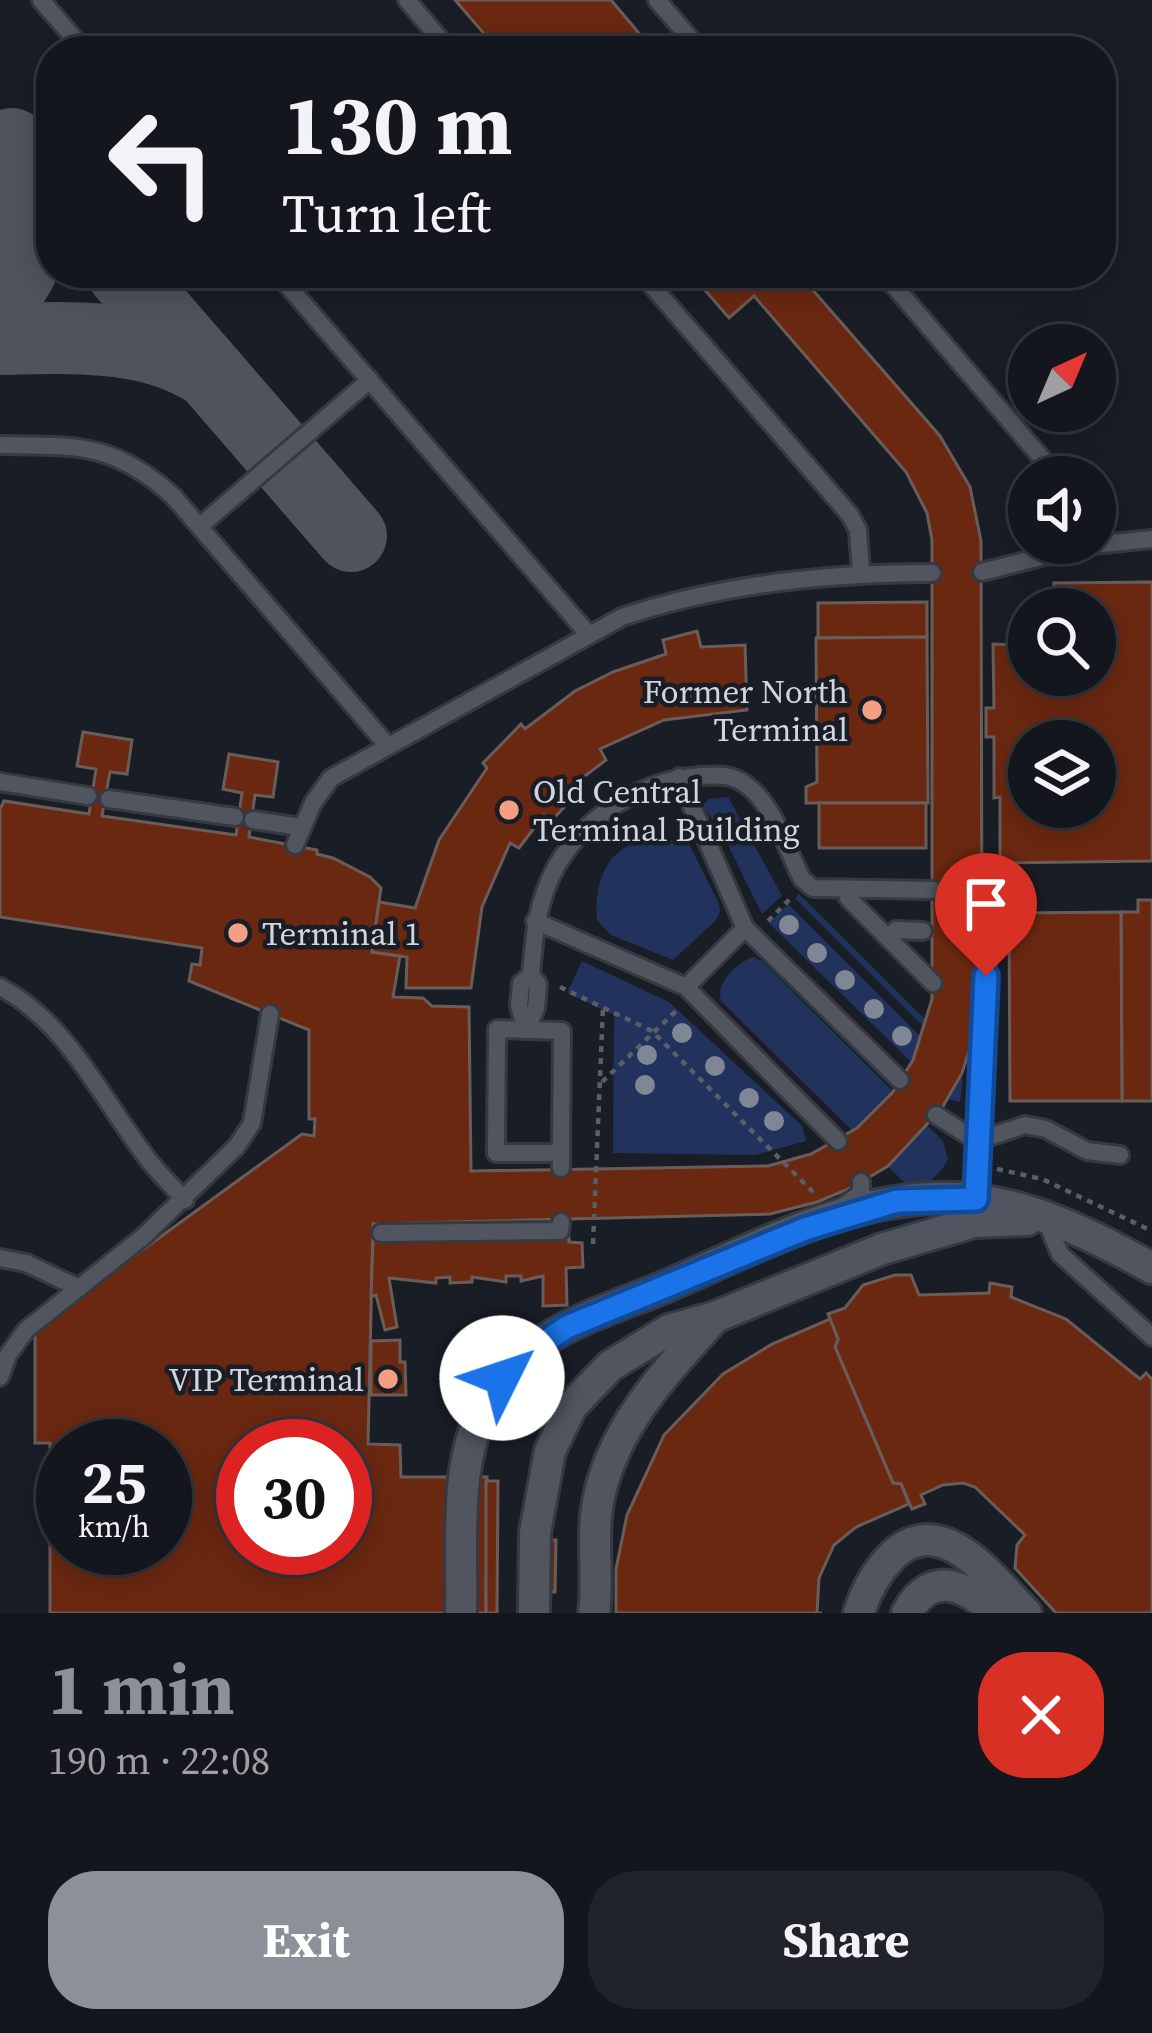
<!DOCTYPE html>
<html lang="en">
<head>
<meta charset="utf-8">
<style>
	:root { --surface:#13161c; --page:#202329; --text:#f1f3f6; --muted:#9d9fa3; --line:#32353b; --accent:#8c9099 }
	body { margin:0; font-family:"Source Serif 4",serif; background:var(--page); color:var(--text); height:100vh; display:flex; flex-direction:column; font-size:45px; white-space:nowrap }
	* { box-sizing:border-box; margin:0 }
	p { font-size:39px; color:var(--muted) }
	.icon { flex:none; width:66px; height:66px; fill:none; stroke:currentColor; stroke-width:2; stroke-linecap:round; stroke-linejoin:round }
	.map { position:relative; height:1613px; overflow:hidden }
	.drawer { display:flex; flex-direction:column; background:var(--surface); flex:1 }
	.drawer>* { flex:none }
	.top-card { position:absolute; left:36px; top:36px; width:1080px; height:252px; border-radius:48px; box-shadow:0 6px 30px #0003,0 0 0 3px var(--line); background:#13161c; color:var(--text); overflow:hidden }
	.needle { width:78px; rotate:44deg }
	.tools { position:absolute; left:1008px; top:324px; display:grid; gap:24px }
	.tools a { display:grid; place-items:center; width:108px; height:108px; border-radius:50%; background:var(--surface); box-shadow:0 6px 30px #0003,0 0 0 3px var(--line); font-size:60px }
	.speed { position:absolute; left:36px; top:1419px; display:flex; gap:24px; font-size:60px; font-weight:700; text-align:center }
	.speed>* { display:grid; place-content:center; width:156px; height:156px; border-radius:50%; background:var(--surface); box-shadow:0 6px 30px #0003,0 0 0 3px var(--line); line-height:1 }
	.speed small { font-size:30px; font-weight:400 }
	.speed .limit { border:18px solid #d22; background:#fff; color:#111 }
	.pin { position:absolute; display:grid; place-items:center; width:102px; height:102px; color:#fff; margin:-123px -51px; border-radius:50% 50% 50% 0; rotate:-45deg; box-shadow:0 0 12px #0007 }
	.pin .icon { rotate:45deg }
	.me { position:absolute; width:132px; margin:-66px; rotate:49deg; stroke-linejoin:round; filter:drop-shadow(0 0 9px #0008) }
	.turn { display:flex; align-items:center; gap:42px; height:252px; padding:0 48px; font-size:54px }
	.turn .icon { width:156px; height:156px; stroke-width:2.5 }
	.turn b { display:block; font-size:84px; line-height:102px }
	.round { display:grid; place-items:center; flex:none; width:126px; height:126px; border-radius:48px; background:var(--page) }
	.headline { display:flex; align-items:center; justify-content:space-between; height:204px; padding:0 48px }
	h1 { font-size:72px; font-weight:700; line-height:90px; color:var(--accent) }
	.primary-button { display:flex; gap:24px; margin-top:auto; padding:24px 48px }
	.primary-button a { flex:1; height:138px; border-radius:48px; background:var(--accent); color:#fff; font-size:48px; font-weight:700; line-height:138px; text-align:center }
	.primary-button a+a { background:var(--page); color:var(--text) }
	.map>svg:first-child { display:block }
</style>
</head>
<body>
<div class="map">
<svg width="1152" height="1613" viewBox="0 0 1152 1613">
	<rect width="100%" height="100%" fill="#191d26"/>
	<g fill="#21335c">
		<polygon points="728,797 782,896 762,914 721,831 702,805 710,799"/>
		<path d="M656 837 688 842 719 904 720 912 716 920 673 960 611 935 597 920C593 877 610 843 656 837Z"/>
		<polygon points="799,894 961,1055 962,1065 795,898"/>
		<polygon points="788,904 963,1079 960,1102 950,1100 769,923"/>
		<path d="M753 957 762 961 943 1141 948 1159C939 1177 924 1190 904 1182L721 1001C715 983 737 963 753 957Z"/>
		<polygon points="582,961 669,1002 802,1126 806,1141 756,1155 613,1153 614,1015 567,993"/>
	</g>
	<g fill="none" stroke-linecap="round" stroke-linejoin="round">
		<g stroke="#50535b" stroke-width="72">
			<polyline points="123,273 351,536"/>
			<path d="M0 301C45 247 41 204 12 144"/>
			<path d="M0 339C70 338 147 332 208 372"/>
		</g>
	</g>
	<g fill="#6b2811" stroke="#6a5d59" stroke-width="3" fill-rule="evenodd">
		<polygon points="455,0 611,0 654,51 499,51"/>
		<path d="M690 273H798L940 436 970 487 981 541 982 971 972 1042 962 1073 942 1108 888 1166 851 1188 817 1202 770 1214 373 1224 368 1444 400 1445 401 1477H487L486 1613H50V1443H35V1328L302 1134 314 1136 315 1119H309V1030L189 981 192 964 200 965 202 948 0 917V809L4 801 89 814 96 769 77 766 83 732 132 740 127 774 110 772 102 816 236 835 242 793 223 789 229 754 278 762 273 797 255 795 249 837 317 850V854L333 858 370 877 381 888 372 952 400 956 393 997 423 998 432 1006 469 1007 471 1171 768 1166 811 1154 857 1128 892 1093 913 1060 932 999V540L927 513 906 472 754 296 729 318ZM63 1446H165V1548H63ZM243 1446H345V1548H243Z"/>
		<path d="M1152 582V861L1000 863V797L994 798V737H986V708H994L993 644 1014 645V634H1029V675H1095V609H1053L1054 583ZM1029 741H1095V807H1029Z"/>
		<polygon points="927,602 927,637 818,638 818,603"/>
		<polygon points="697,631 701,647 745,645 747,710 664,720 600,749 606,760 573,785 579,792 551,821 544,815 519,848 510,843 482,907 471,988 406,988 407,957 372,952 379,902 415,908 439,840 487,768 483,763 521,724 525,729 575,691 613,672 666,654 663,640"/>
		<polygon points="927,637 928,803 806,803 806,787 817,782 816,638"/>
		<rect x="819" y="803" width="107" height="45"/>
		<polygon points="1138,900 1152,900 1152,1101 1122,1101 1121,912 1138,912"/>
		<polygon points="1121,912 1122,1101 1010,1101 1009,913"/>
		<polygon points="569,1238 569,1242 582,1243 583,1267 566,1268 567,1305 543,1306 543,1276 521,1281 521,1276 506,1276 506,1282 472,1277 472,1282 450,1283 450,1277 436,1278 436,1283 389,1278 397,1327 385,1330 376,1295 371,1297 373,1240"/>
		<polygon points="895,1275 911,1275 919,1295 989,1293 990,1283 1012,1287 1011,1297 1066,1319 1140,1379 1146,1373 1152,1379 1152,1613 1056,1613 1015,1568 1017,1545 1025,1535 975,1487 963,1483 943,1485 921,1495 925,1504 912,1509 901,1484 893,1483 835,1347 838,1339 828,1314 845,1308 863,1285"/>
		<polygon points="830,1319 838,1339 835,1347 893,1483 901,1484 909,1504 856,1527 834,1545 819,1578 817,1613 822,1613 616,1613 616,1569 627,1515 664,1435 723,1374 772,1344"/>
		<polygon points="400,1340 400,1362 405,1362 406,1395 371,1395 371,1341"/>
		<polygon points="486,1481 498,1481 497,1613 486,1613"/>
		<polygon points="548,1540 556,1540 555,1592 547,1592"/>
	</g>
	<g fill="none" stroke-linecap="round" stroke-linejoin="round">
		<defs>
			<g id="lane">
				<polyline points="41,0 85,51"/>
				<polyline points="407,0 450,51"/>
				<polyline points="657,0 701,51"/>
				<polyline points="277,273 589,635"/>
				<polyline points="641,273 850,515 858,530 861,573"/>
				<polyline points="883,273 1058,477"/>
				<path d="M0 445C77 446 113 442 173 496L387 745"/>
				<polyline points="200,526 370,380"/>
				<polyline points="982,572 1084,546 1152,539"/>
				<polyline points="0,782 88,796"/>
				<polyline points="109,799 235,817"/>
				<polyline points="253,820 301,827"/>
				<path d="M295 845 313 803 331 778 622 617C721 584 828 573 932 573"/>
				<polyline points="849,889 848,898 933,983"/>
				<polyline points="535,921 686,987 745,928 679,777"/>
				<polyline points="745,928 900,1080"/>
				<polyline points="888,938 896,930 923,931"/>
				<path d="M531 975 521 983 519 1006 526 1030 536 1008 538 984 531 975C534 937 537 901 556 867 585 816 642 780 700 776 717 775 731 774 745 784 773 803 787 850 802 879L813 888 933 890"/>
				<path d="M0 987C68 1023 101 1098 147 1158 158 1173 172 1186 185 1200"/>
				<polyline points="686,987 838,1141"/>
				<polyline points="936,1115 977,1141 1025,1125 1046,1129 1087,1151 1120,1155"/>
				<polyline points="561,1168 561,1153 562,1031 497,1029 496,1153 561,1153"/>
				<polyline points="976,1199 990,889 982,889"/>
				<polyline points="842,1207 861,1193 861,1182"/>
				<polyline points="1046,1220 1060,1254 1152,1337"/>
				<polyline points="381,1233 560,1231 561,1222"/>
				<polyline points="0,1258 26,1263 79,1288"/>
				<polyline points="0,1377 8,1355 26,1330 144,1236 237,1146 252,1123 270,1014"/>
			</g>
			<g id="street">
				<path d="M461 1613C463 1543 452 1461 489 1399 503 1374 522 1355 545 1340 580 1317 623 1304 662 1288 754 1249 854 1193 956 1198 1026 1201 1092 1235 1152 1268"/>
				<polyline points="534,1613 535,1533 550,1451 571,1407 610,1366 669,1330 715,1317 882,1249 974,1222 1027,1220"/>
				<path d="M594 1613C599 1576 591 1538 598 1502 612 1427 666 1372 715 1317"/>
				<path d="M859 1613C866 1590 876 1572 893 1555 943 1509 993 1580 1026 1613"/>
				<path d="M907 1613C931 1568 967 1586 996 1613"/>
			</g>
		</defs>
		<use href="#lane" stroke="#363940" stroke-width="22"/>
		<use href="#street" stroke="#363940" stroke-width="36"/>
		<g stroke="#5a5e66" stroke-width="4.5" stroke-dasharray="6 6" stroke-linecap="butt">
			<polyline points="768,921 790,899"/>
			<polyline points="560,987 652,1031 813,1192"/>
			<polyline points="602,1082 676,1011"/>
			<polyline points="997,1169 1042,1179 1152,1231"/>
			<polyline points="593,1244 603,1007"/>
		</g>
		<use href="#lane" stroke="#50555f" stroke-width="16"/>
		<use href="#street" stroke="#50555f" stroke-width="30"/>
	</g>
	<g fill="#7f8694">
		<circle cx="789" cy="925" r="10"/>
		<circle cx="817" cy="953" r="10"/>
		<circle cx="845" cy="980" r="10"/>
		<circle cx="874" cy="1009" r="10"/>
		<circle cx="682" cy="1033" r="10"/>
		<circle cx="902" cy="1036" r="10"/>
		<circle cx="647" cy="1055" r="10"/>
		<circle cx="715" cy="1066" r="10"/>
		<circle cx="645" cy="1085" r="10"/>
		<circle cx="749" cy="1098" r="10"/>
		<circle cx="774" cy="1121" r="10"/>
	</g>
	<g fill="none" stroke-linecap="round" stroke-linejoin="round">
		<defs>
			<polyline id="route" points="502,1378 518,1360 567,1327 805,1229 897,1201 976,1199 986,976"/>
		</defs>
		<use href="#route" stroke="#114b97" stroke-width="30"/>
		<use href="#route" stroke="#1a73e8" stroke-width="21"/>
	</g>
	<g fill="#f39f84" stroke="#191d26" stroke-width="4.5">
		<circle cx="872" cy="710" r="12"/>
		<circle cx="509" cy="810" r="12"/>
		<circle cx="238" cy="933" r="12"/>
		<circle cx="388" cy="1379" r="12"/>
	</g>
	<g text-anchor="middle" stroke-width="9" stroke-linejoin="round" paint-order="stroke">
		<g font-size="33" fill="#d2d5db" stroke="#191d26" text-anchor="end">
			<text x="848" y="703">Former North<tspan x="848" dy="38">Terminal</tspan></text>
			<text x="533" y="803" text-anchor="start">Old Central<tspan x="533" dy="38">Terminal Building</tspan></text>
			<text x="262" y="945" text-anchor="start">Terminal 1</text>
			<text x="364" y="1391">VIP Terminal</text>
		</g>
	</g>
</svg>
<div class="tools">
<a><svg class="needle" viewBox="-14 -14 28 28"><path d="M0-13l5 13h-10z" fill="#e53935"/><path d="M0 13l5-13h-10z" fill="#9d9fa3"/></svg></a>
<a><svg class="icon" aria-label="sound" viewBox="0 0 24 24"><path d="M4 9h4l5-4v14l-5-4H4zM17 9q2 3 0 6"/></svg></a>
<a><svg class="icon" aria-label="search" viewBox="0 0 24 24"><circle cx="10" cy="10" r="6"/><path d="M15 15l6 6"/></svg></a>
<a><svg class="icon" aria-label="layers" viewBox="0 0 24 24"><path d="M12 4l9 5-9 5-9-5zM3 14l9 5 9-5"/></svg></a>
</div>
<div class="speed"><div>25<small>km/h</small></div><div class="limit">30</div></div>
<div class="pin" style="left:986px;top:976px;background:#d93025"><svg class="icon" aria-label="arrive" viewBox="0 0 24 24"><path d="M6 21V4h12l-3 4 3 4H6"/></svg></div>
<svg class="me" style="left:502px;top:1378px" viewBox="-20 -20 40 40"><circle r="19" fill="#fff"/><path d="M0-13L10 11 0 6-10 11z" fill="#1a73e8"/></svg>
<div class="top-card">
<div class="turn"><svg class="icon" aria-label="left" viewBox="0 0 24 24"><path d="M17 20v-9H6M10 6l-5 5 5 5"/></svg><div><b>130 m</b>Turn left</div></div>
</div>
</div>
<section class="drawer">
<div class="headline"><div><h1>1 min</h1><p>190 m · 22:08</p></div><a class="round" style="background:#d93025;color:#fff"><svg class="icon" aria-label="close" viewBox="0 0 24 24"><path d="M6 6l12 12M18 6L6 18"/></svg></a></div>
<div class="primary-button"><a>Exit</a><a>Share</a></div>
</section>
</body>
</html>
